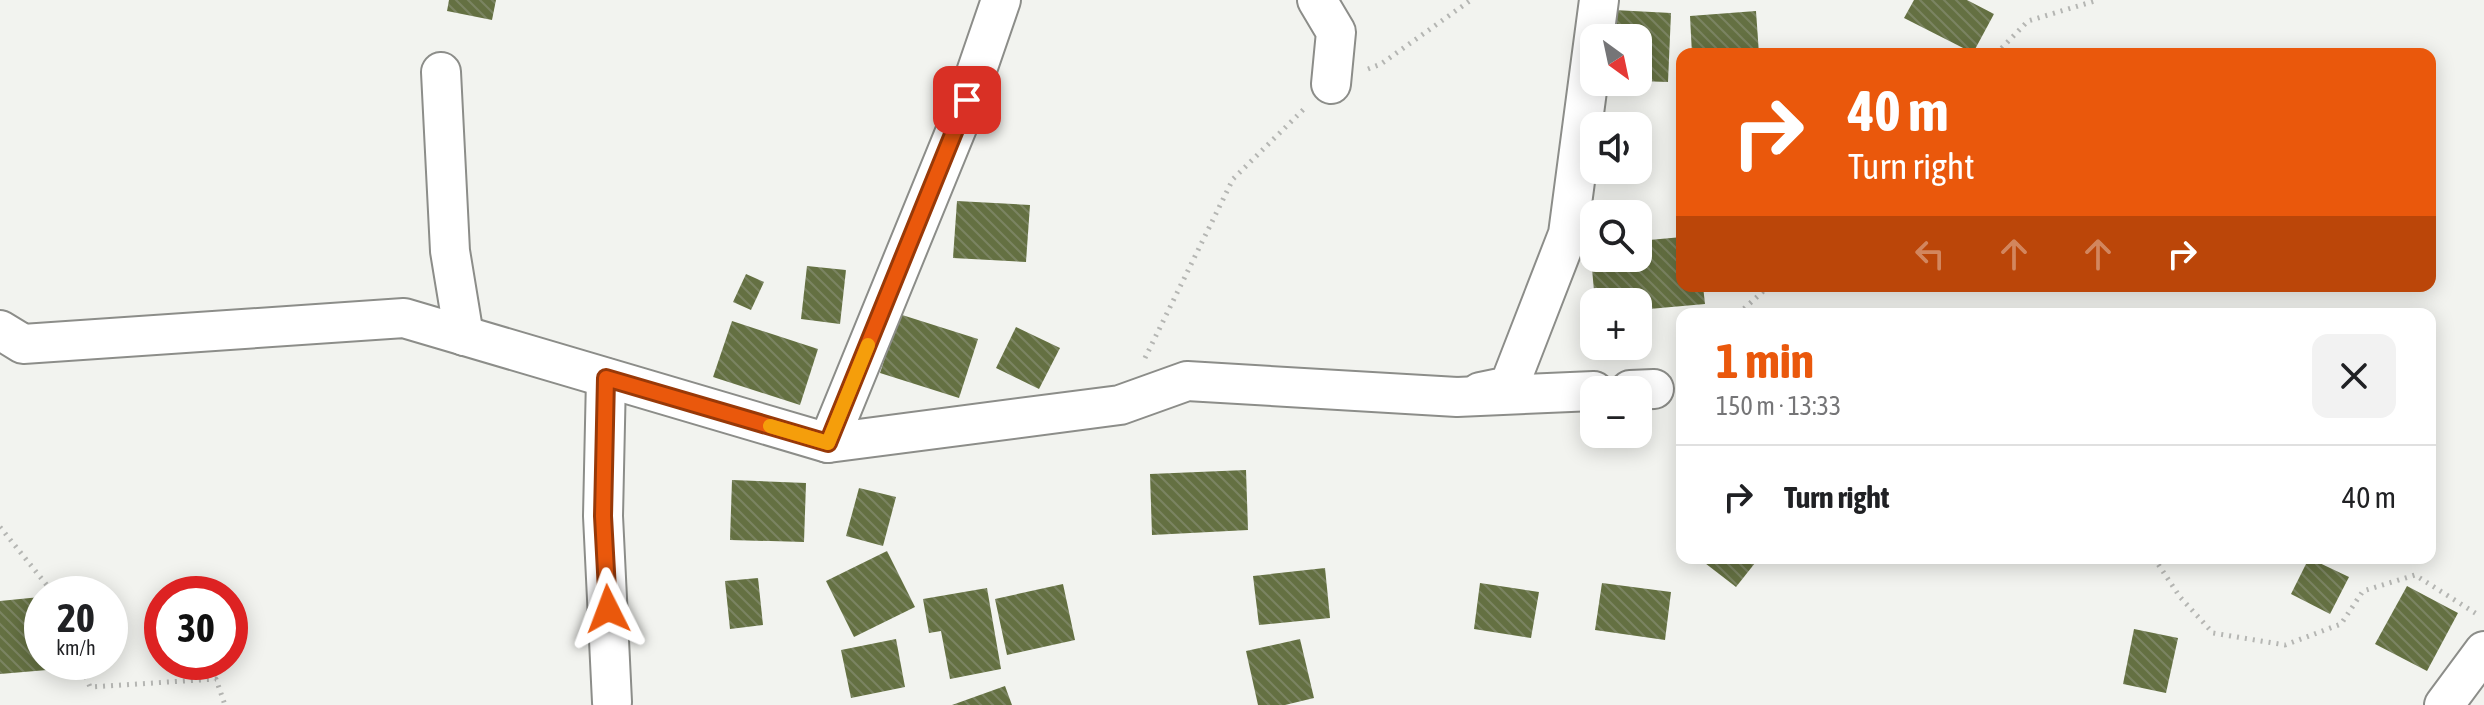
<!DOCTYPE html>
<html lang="en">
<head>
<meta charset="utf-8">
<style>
	:root { --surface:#fff; --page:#f2f2f2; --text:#202124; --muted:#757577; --line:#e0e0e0; --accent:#ea580c }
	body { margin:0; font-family:"Asap Condensed",sans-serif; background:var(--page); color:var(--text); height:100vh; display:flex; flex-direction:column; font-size:30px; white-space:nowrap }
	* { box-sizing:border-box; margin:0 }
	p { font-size:26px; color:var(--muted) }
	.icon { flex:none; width:44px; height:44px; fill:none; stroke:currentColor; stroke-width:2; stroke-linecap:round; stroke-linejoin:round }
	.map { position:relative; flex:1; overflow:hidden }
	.sheet { position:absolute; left:1676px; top:308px; width:760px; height:256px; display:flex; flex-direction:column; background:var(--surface); border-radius:16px; box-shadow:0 4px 20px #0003 }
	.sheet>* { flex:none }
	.banner { position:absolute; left:1676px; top:48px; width:760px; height:244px; border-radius:16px; box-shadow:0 4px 20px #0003; background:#ea580c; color:#fff; overflow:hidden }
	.needle { width:52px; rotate:147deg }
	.tools { position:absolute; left:1580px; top:24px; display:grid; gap:16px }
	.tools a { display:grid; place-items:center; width:72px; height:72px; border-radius:16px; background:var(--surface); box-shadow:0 4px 20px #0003; font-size:40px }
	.speed { position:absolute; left:24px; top:576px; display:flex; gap:16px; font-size:40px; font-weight:700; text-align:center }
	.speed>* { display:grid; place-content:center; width:104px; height:104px; border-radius:50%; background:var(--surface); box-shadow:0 4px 20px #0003; line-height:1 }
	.speed small { font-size:20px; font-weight:400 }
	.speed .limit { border:12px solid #d22; background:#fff; color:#111 }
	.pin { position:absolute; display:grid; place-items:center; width:68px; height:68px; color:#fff; margin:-34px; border-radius:16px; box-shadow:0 4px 12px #0006 }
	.me { position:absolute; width:88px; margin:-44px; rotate:357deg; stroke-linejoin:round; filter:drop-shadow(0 0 6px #0008) }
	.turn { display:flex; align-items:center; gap:28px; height:168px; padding:0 40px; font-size:36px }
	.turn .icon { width:104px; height:104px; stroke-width:2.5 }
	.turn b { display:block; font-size:56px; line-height:68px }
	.lanes { display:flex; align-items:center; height:76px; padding:0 40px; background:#0003; justify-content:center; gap:40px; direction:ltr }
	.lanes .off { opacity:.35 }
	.round { display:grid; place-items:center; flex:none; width:84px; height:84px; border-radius:16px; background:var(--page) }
	.headline { display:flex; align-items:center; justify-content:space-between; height:136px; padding:0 40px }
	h1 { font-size:48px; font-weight:700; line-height:60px; color:var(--accent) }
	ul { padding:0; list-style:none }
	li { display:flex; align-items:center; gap:24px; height:104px; padding:0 40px; border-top:2px solid var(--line) }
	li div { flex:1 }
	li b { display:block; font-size:30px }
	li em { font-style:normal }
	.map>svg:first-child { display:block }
</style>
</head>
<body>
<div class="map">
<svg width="2484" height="705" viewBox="0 0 2484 705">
	<defs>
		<pattern id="building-back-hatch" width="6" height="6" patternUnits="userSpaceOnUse" patternTransform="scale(2)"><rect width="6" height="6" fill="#647042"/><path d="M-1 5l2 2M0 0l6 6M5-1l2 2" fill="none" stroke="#7b8462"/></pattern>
	</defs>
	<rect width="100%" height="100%" fill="#f2f3ef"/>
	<g fill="url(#building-back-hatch)">
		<polygon points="449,0 496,0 492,20 447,11"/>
		<polygon points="1914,0 1967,0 1994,14 1973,53 1904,18"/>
		<polygon points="1614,10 1671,13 1668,82 1638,81 1638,38 1612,38"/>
		<polygon points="1756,11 1759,54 1692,54 1690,16"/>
		<polygon points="1682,127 1682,182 1680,183 1677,128"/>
		<polygon points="957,201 1030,205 1026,262 953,258"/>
		<polygon points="1682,237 1682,286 1703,286 1705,304 1638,310 1638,302 1595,302 1590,246 1594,246 1594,258 1638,258 1638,241"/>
		<polygon points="807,266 846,270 840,324 801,319"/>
		<polygon points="746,274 764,282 751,310 733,302"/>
		<polygon points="899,314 978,339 959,398 880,373"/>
		<polygon points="732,321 818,349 800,405 713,377"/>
		<polygon points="1016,327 1060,348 1039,389 996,368"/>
		<polygon points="1246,470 1248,530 1152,535 1150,474"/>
		<polygon points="732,480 806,483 804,542 730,540"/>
		<polygon points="859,488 896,497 883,546 846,536"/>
		<polygon points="887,551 915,607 854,637 826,581"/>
		<polygon points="1702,558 1759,558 1736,587 1701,560"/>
		<polygon points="2309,558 2349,577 2330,614 2291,594"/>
		<polygon points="1325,568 1330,618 1259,625 1253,576"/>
		<polygon points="758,578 763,625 730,629 725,581"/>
		<polygon points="1480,583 1539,592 1531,638 1474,629"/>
		<polygon points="1602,583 1671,592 1665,640 1595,630"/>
		<polygon points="1063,584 1075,640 1007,655 995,599"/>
		<polygon points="2407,586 2458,613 2427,671 2375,644"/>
		<polygon points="987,588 1001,669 950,679 941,631 929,633 923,599"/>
		<polygon points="40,597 42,662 47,662 47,670 0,674 0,601"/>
		<polygon points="2134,629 2178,638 2166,693 2123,684"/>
		<polygon points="896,639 905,687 851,698 841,650"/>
		<polygon points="1300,639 1314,698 1285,705 1258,705 1246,651"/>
		<polygon points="1005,686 1012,705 952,705"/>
	</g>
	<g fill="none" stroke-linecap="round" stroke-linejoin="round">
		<defs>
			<g id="minor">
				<polyline points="1317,0 1336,32 1331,84"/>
				<polyline points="441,72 450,251 464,336"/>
				<polyline points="0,330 23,344 404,318 828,443 1120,405 1187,381 1457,397 1594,391"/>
				<polyline points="606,378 603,516 612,702"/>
				<polyline points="1630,390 1654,389"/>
				<polyline points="1480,392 1509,386 1568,234 1599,0"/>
				<polyline points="828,443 958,125 1001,0"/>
				<polyline points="2444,705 2484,651"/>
			</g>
		</defs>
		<use href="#minor" stroke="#8c8d89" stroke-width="42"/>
		<g stroke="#b5b6b3" stroke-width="5" stroke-dasharray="2 6" stroke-linecap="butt">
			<polyline points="1996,54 2028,21 2098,0"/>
			<polyline points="1368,69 1381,64 1471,0"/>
			<polyline points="1738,314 1769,286"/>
			<polyline points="1145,358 1233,179 1306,107"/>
			<polyline points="0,527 54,594"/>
			<polyline points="2154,558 2180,597 2213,633 2285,645 2341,624 2363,591 2415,575 2480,616"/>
			<polyline points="80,662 90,687 216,679 225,705"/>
		</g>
		<use href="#minor" stroke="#fff" stroke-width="38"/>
	</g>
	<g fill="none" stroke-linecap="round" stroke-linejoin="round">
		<defs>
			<polyline id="route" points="608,609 603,516 606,378 828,443 967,100"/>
		</defs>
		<use href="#route" stroke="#983908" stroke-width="20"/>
		<use href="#route" stroke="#ea580c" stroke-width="14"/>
		<polyline stroke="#f59e0b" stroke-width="14" points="770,426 828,443 868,345"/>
	</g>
</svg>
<div class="tools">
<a><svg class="needle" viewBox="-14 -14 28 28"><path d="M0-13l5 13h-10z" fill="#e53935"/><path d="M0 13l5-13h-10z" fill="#757577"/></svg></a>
<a><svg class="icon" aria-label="sound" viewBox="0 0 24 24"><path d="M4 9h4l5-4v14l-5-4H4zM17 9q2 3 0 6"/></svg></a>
<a><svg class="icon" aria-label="search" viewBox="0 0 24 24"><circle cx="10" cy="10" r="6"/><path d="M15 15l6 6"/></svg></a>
<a>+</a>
<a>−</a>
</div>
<div class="speed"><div>20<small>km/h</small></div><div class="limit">30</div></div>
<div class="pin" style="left:967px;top:100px;background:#d93025"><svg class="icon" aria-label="arrive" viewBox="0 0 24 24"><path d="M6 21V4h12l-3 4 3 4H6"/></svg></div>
<svg class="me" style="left:608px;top:609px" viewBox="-20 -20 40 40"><path d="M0-17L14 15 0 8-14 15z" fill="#ea580c" stroke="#fff" stroke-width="4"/></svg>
<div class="banner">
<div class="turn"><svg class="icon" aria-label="right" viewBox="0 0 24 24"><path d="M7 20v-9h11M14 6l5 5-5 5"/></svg><div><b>40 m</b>Turn right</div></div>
<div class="lanes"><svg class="icon off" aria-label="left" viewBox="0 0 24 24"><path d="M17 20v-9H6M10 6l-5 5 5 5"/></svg><svg class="icon off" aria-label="ahead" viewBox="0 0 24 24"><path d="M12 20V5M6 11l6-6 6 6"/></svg><svg class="icon off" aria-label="ahead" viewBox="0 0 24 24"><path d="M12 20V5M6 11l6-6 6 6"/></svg><svg class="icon" aria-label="right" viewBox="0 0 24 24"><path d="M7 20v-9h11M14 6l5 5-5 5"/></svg></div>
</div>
<section class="sheet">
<div class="headline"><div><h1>1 min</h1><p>150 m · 13:33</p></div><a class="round"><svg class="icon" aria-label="close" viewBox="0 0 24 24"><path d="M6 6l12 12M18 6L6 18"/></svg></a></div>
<ul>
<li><svg class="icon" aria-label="right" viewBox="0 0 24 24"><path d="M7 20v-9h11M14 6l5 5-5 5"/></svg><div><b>Turn right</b></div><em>40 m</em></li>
</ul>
</section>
</div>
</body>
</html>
